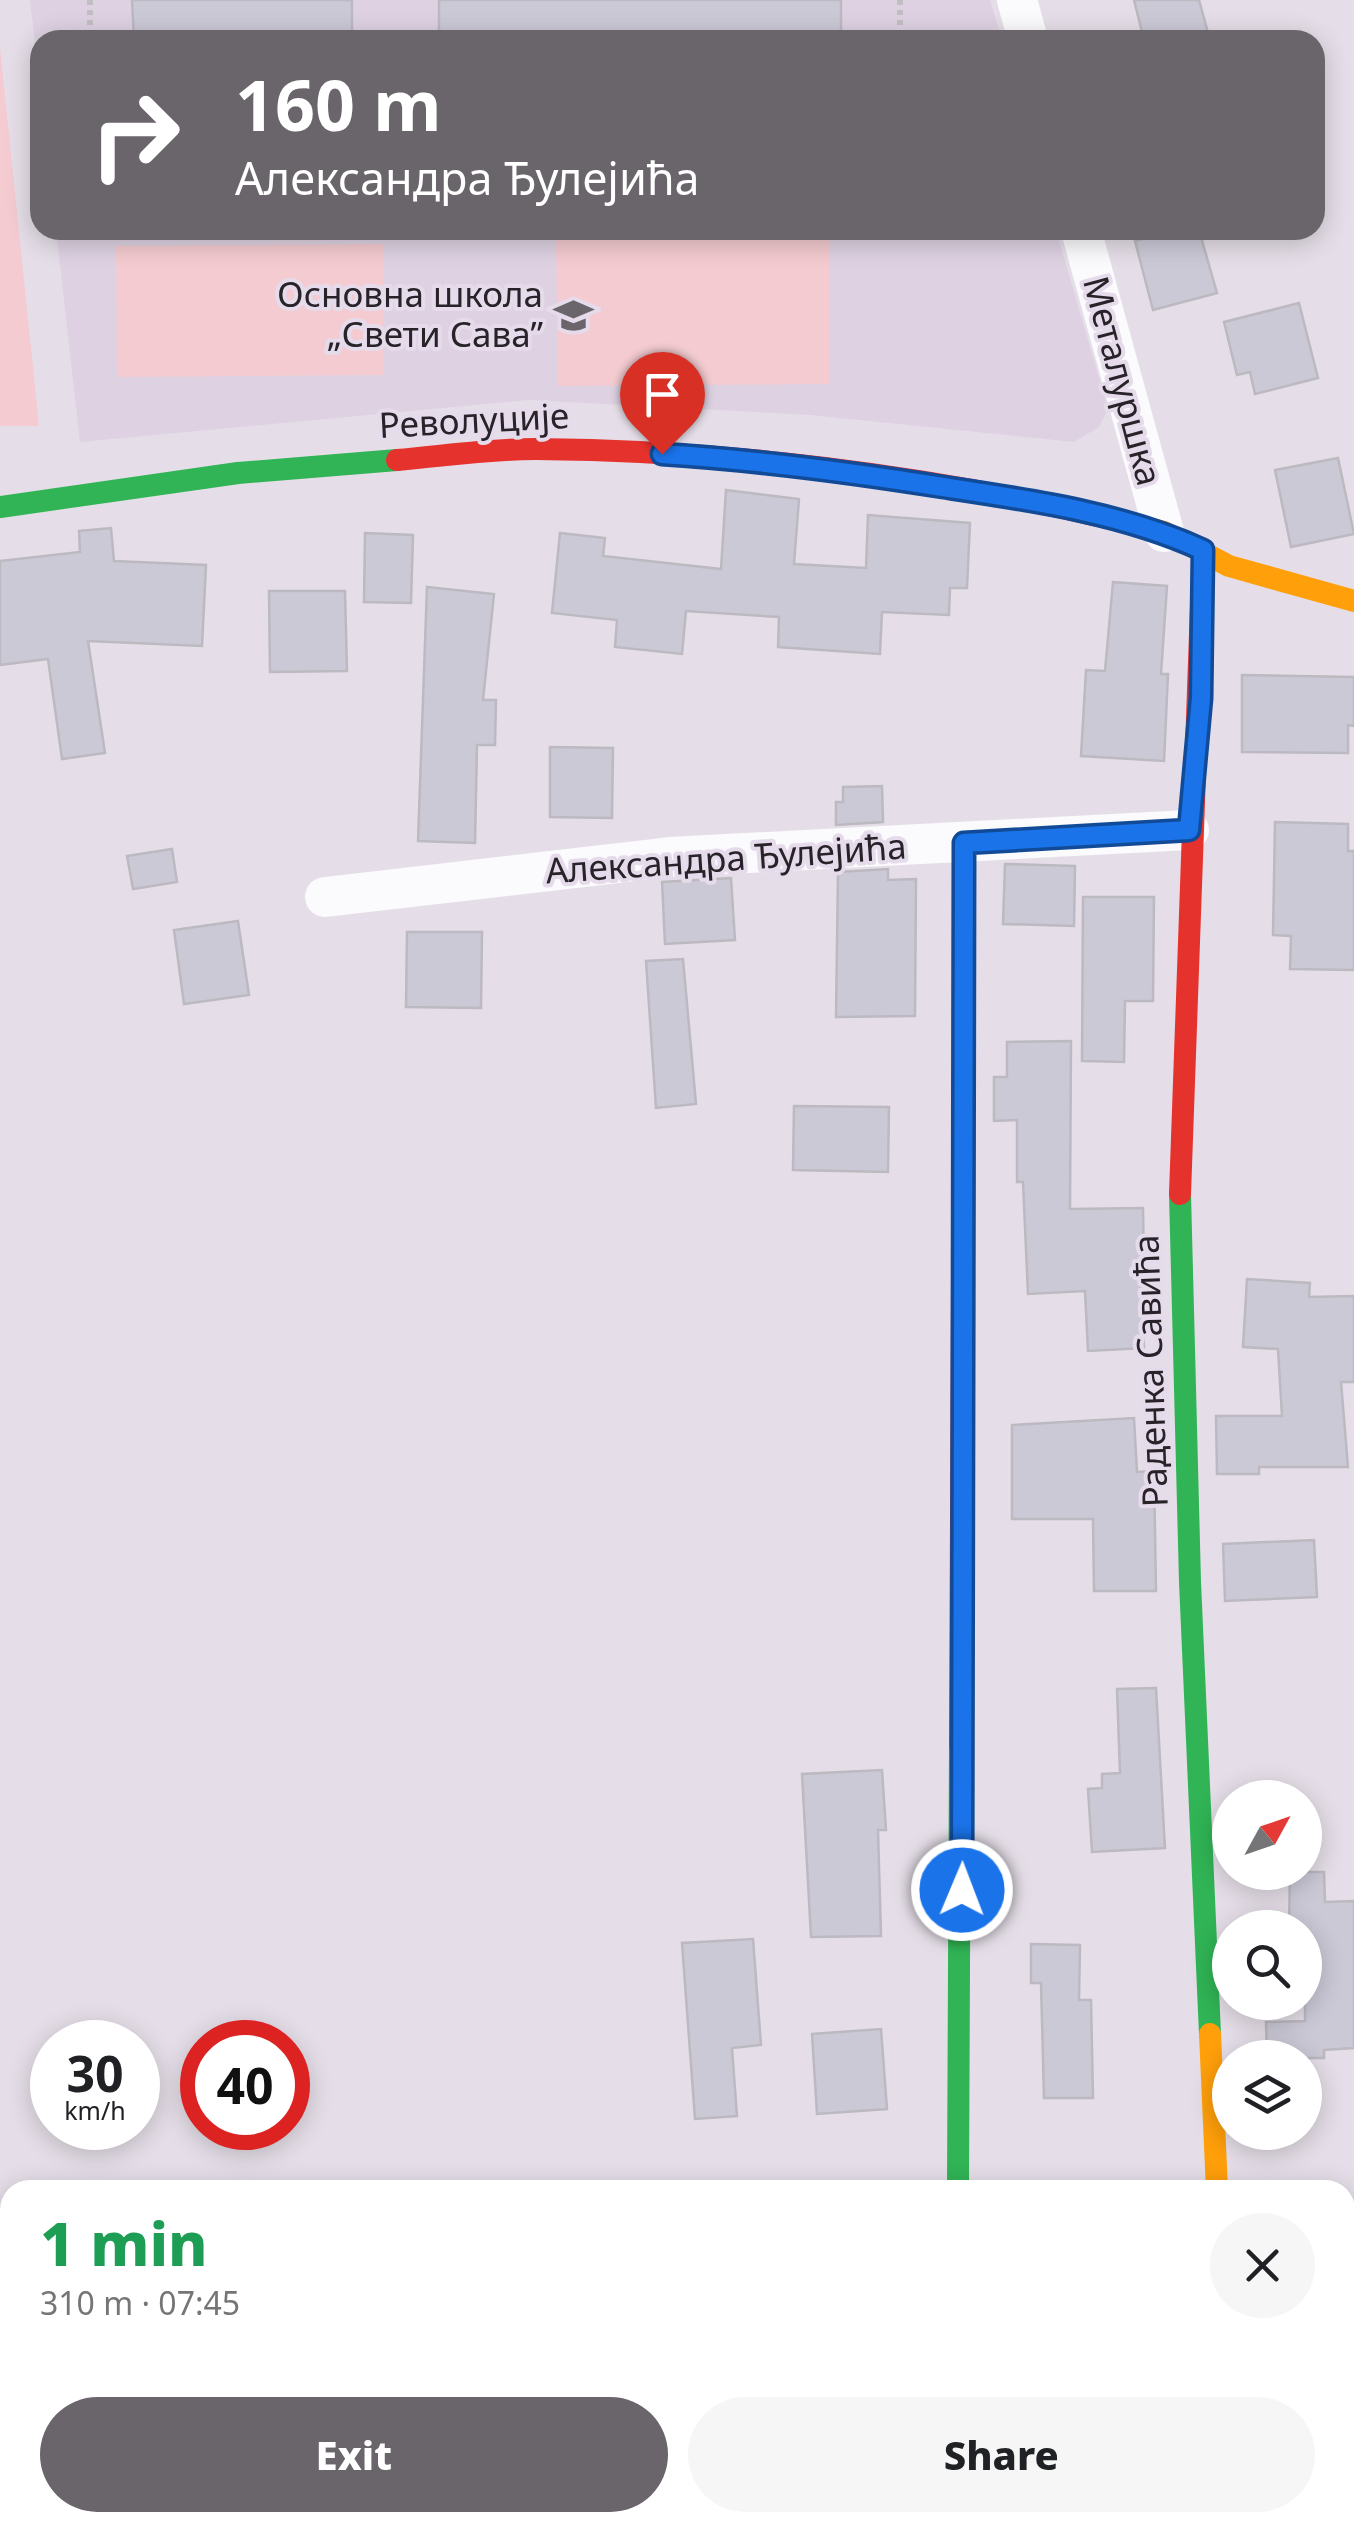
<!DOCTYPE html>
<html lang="en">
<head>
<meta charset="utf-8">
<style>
	:root { --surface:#fff; --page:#f6f6f6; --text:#202124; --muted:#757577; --accent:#6a646b }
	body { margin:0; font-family:"Noto Sans",sans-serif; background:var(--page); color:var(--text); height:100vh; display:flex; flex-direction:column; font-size:38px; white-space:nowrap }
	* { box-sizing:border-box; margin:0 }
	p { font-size:32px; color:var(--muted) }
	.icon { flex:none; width:55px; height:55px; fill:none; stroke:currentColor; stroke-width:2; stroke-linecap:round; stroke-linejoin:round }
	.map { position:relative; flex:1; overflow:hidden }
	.sheet { position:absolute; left:0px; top:2180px; width:1355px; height:352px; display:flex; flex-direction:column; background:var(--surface); border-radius:30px 30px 0 0; box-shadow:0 5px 25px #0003 }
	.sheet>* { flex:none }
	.top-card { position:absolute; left:30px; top:30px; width:1295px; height:210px; border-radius:30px; box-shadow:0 5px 25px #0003; background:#6a646b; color:#fff; overflow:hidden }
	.needle { width:65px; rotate:50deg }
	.fabs { position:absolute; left:1212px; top:1780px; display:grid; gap:20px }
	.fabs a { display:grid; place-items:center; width:110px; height:110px; border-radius:50%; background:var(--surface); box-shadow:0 5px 25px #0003; font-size:50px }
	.speed { position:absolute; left:30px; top:2020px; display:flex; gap:20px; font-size:50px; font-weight:700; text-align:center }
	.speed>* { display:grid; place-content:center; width:130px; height:130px; border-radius:50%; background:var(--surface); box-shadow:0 5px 25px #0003; line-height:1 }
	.speed small { font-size:25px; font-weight:400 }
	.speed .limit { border:15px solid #d22; background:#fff; color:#111 }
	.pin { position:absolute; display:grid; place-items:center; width:85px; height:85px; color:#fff; margin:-102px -42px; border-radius:50% 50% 50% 0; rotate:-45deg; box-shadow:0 0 10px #0007 }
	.pin .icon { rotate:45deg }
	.me { position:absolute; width:110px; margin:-55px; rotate:1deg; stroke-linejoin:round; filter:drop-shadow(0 0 8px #0008) }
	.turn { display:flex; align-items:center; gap:35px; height:210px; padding:0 40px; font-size:45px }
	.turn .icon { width:130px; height:130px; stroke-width:2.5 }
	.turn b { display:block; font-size:70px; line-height:85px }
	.round { display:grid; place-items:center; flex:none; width:105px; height:105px; border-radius:52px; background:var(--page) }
	.headline { display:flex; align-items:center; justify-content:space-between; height:170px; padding:0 40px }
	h1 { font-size:60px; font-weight:800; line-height:75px; color:#1e9e55 }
	.primary-button { display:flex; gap:20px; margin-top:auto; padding:20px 40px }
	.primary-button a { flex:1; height:115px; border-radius:60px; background:var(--accent); color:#fff; font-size:40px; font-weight:800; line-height:115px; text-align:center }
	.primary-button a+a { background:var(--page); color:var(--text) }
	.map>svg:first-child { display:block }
</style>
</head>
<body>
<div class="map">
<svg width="1354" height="2531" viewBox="0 0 1354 2531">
	<rect width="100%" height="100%" fill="#e5dee8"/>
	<g fill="#ded2e2">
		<polygon points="30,0 990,0 1002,40 40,40 40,87"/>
		<polygon points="56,230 1056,230 1108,409 1099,427 1074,442 810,415 528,400 80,442"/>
	</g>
	<g fill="#f3cbd0">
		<polygon points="0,47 39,426 0,426"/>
		<polygon points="829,234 830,384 558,386 556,235"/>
		<polygon points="383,244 384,375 117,377 116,246"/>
	</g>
	<g fill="#ccc9d7" stroke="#bcb9c0" stroke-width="2.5">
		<polygon points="132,0 352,0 352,40 134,40"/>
		<rect x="439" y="0" width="402" height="40"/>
		<polygon points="1134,0 1199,0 1210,40 1144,40"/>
		<polygon points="1178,230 1199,230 1217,293 1153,310 1135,241"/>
		<polygon points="1299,303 1318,378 1255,394 1250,372 1237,375 1224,322"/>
		<polygon points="1338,458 1354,534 1291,547 1275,470"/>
		<polygon points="726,490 799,499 794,564 866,568 868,515 970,523 967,588 950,588 949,615 882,612 880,654 778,647 779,617 686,611 682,654 615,647 617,620 552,613 560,533 605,538 603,556 721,569"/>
		<polygon points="111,528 114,561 206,565 202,646 88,641 105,753 62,759 48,659 0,665 0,561 80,552 79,531"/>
		<polygon points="365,533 413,535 411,603 364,602"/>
		<polygon points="1113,582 1167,586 1161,674 1168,674 1164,761 1081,756 1086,670 1105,671"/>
		<polygon points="427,587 494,594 483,700 496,700 495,745 477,745 475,843 418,841"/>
		<polygon points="269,591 345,591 347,671 270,672"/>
		<polygon points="1242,675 1354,677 1354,726 1348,725 1348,753 1242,752"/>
		<polygon points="550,747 613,748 612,818 550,817"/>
		<polygon points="882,786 883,822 836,825 836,802 843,802 843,787"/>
		<polygon points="1275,822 1348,824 1348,851 1354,851 1354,970 1290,969 1291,936 1273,935"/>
		<polygon points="172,849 177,882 133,889 127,856"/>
		<polygon points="1005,864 1075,866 1074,926 1003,924"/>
		<polygon points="888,869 888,880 916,879 915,1016 836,1017 838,872"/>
		<polygon points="731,878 735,940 665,944 662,882"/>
		<polygon points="1083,897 1154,897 1153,1001 1125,1001 1124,1062 1082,1061"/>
		<polygon points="238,921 249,995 184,1004 174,930"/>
		<polygon points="407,932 482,932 481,1008 406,1007"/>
		<polygon points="683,959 696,1104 656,1108 646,961"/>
		<polygon points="1071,1041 1070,1209 1143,1208 1144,1266 1140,1266 1144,1348 1088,1351 1085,1291 1028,1294 1023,1182 1017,1182 1017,1120 994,1121 994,1077 1007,1077 1007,1042"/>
		<polygon points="794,1106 889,1107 888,1172 793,1170"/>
		<polygon points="1247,1279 1310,1283 1309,1297 1354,1296 1354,1382 1341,1382 1348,1467 1259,1467 1259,1474 1217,1474 1216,1416 1282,1416 1278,1349 1243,1347"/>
		<polygon points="1134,1418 1137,1472 1154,1471 1156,1591 1094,1591 1093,1519 1012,1519 1012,1425"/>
		<polygon points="1314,1540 1317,1597 1225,1601 1223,1544"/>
		<polygon points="1156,1688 1165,1848 1092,1852 1088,1789 1102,1788 1102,1774 1120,1773 1117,1689"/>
		<polygon points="882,1770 886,1830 878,1830 881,1936 811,1937 802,1774"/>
		<polygon points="1290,1872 1324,1872 1325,1902 1354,1901 1354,2048 1324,2050 1324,2058 1267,2058 1266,2022 1305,2021 1305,1928 1289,1928"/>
		<polygon points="753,1939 761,2045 732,2048 737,2116 695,2119 682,1943"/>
		<polygon points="1031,1944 1080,1945 1079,2000 1091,2000 1093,2098 1044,2098 1041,1983 1031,1983"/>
		<polygon points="881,2029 887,2109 817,2114 812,2034"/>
	</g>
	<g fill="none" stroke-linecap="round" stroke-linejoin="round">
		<g stroke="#c2bfc3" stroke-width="6" stroke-dasharray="5 5" stroke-linecap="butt">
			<polyline points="90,0 90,40"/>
			<polyline points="900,0 900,40"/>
		</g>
		<g stroke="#fbfafc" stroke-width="40">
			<polyline points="1017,0 1028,40"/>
			<polyline points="1081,230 1164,532"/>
			<polyline points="325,897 670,857 1189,830"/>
			<polyline points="973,2522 974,2531"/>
		</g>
		<g stroke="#30b455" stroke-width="22">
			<polyline points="0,507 238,473 397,460"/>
			<polyline points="1180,1194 1190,1582 1210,2034"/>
			<polyline points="958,2190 960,1745"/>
		</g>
		<g stroke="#ff9f0a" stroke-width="22">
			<polyline points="1111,519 1164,532 1229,566 1354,601"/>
			<polyline points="1210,2034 1217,2190"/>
		</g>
		<g stroke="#e5322d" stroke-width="22">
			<path d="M397 460C443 456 489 449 535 449 724 450 927 475 1111 519"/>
			<polyline points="1180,1194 1203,550"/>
			<polyline points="960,1745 964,843"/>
		</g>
	</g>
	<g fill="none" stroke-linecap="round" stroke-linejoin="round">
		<defs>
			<path id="route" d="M662 454C756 460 849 472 943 487 1030 500 1123 513 1203 550L1201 698 1189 830 964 843 962 1890"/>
		</defs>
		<use href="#route" stroke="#114b97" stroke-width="25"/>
		<use href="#route" stroke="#1a73e8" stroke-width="18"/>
	</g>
	<defs>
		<symbol id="school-bare" viewBox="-9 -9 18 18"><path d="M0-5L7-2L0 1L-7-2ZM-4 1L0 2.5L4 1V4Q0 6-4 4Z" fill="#6a646b" stroke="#e6dbeb" stroke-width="2.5" paint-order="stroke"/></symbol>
	</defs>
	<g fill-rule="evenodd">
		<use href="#school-bare" x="546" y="288" width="55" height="55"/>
	</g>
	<g text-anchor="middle" stroke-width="8" stroke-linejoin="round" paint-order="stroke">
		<g font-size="35" fill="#272328" stroke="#e6dbeb" text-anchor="end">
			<text x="543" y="307">Основна школа<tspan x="543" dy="40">„Свети Сава”</tspan></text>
		</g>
		<g font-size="35" fill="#272328" stroke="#e6dbeb">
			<text transform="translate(1122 381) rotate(75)" y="12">Металуршка</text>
			<text transform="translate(474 421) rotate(-3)" y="12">Револуције</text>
			<text transform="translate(726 859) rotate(-4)" y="12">Александра Ђулејића</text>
			<text transform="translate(1151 1371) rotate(-92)" y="12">Раденка Савића</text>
		</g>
	</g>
</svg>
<div class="fabs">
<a><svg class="needle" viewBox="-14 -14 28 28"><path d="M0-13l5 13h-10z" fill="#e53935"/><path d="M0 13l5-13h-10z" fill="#757577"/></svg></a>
<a><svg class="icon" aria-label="search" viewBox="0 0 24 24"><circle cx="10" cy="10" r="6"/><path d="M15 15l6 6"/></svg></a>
<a><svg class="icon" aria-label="layers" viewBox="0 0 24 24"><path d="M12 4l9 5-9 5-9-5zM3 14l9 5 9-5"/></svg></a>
</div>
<div class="speed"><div>30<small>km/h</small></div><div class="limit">40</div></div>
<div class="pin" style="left:662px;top:454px;background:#d93025"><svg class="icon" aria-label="arrive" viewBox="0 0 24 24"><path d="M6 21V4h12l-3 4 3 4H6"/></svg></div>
<svg class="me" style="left:962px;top:1890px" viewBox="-20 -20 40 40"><circle r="17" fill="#1a73e8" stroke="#fff" stroke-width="3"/><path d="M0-11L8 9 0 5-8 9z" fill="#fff"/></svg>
<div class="top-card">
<div class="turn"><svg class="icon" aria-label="right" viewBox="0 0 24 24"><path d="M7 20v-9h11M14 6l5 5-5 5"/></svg><div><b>160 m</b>Александра Ђулејића</div></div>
</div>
<section class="sheet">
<div class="headline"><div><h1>1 min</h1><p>310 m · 07:45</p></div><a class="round"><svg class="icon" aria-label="close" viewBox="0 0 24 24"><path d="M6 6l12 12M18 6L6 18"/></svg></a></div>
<div class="primary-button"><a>Exit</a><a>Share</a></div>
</section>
</div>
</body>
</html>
